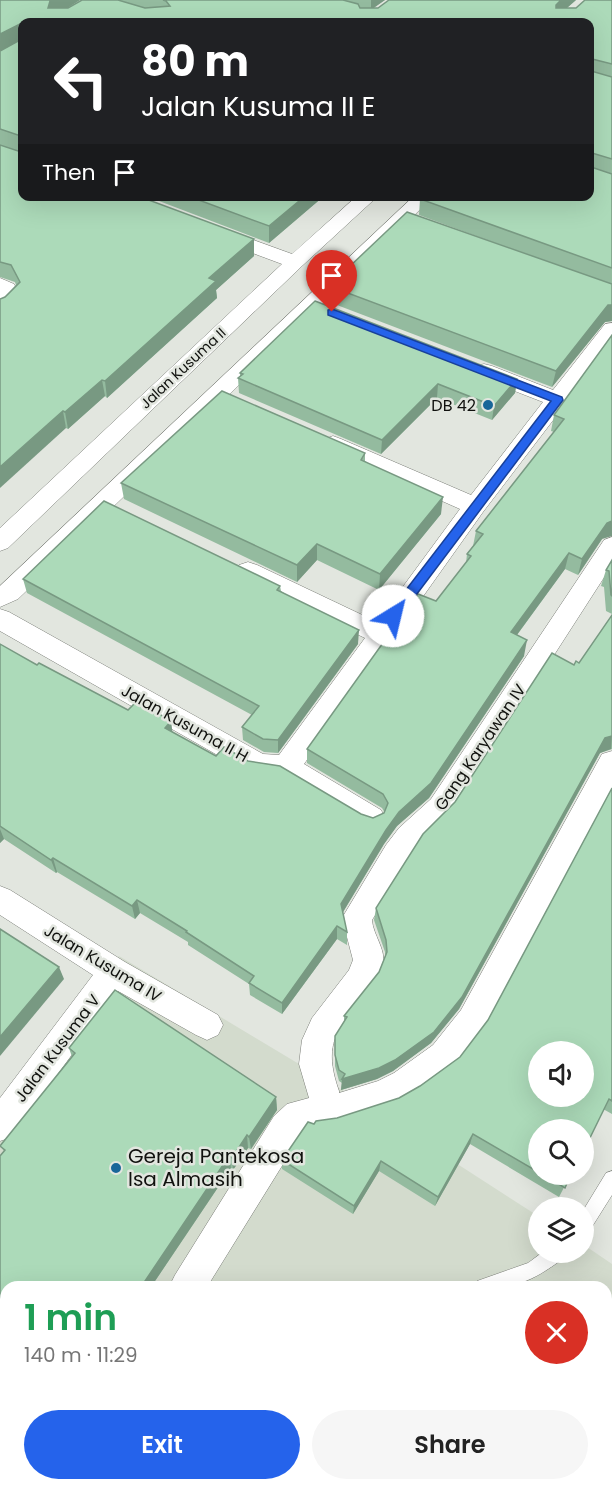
<!DOCTYPE html>
<html lang="en">
<head>
<meta charset="utf-8">
<style>
	:root { --surface:#fff; --page:#f6f6f6; --text:#222; --muted:#767676; --accent:#2563eb }
	body { margin:0; font-family:Poppins,sans-serif; background:var(--page); color:var(--text); height:100vh; display:flex; flex-direction:column; font-size:22px; white-space:nowrap }
	* { box-sizing:border-box; margin:0 }
	p { font-size:20px; color:var(--muted) }
	.icon { flex:none; width:33px; height:33px; fill:none; stroke:currentColor; stroke-width:2; stroke-linecap:round; stroke-linejoin:round }
	.map { position:relative; flex:1; overflow:hidden }
	.side { position:absolute; left:0px; top:1281px; width:612px; height:210px; display:flex; flex-direction:column; background:var(--surface); border-radius:18px 18px 0 0; box-shadow:0 6px 24px #0002 }
	.side>* { flex:none }
	.banner { position:absolute; left:18px; top:18px; width:576px; height:183px; border-radius:12px; box-shadow:0 6px 24px #0002; background:#202124; color:#fff; overflow:hidden }
	.tools { position:absolute; left:528px; top:1041px; display:grid; gap:12px }
	.tools a { display:grid; place-items:center; width:66px; height:66px; border-radius:50%; background:var(--surface); box-shadow:0 6px 24px #0002; font-size:30px }
	.pin { position:absolute; display:grid; place-items:center; width:51px; height:51px; color:#fff; margin:-62px -26px; border-radius:50% 50% 50% 0; rotate:-45deg; box-shadow:0 0 6px #0007 }
	.pin .icon { rotate:45deg }
	.me { position:absolute; width:66px; margin:-33px; rotate:36deg; stroke-linejoin:round; filter:drop-shadow(0 0 4px #0008) }
	.turn { display:flex; align-items:center; gap:21px; height:126px; padding:0 24px; font-size:27px }
	.turn .icon { width:78px; height:78px; stroke-width:2.5 }
	.turn b { display:block; font-size:42px; line-height:51px }
	.then { display:flex; align-items:center; height:57px; padding:0 24px; background:#0003; gap:12px; font-size:22px }
	.round { display:grid; place-items:center; flex:none; width:63px; height:63px; border-radius:32px; background:var(--page) }
	.summary { display:flex; align-items:center; justify-content:space-between; height:102px; padding:0 24px }
	h1 { font-size:36px; font-weight:600; line-height:45px; color:#1e9e55 }
	.action { display:flex; gap:12px; margin-top:auto; padding:12px 24px }
	.action a { flex:1; height:69px; border-radius:36px; background:var(--accent); color:#fff; font-size:24px; font-weight:600; line-height:69px; text-align:center }
	.action a+a { background:var(--page); color:var(--text) }
	.map>svg:first-child { display:block }
</style>
</head>
<body>
<div class="map">
<svg width="612" height="1491" viewBox="0 0 612 1491">
	<rect width="100%" height="100%" fill="#e2e6df"/>
	<path fill="#d3dbcd" fill-rule="evenodd" d="M119 956 349 1094 538 1216V1252H584V1245L612 1264V1491H0V1104ZM6 1287H606V1485H6Z"/>
	<g fill="none" stroke-linecap="round" stroke-linejoin="round">
		<defs>
			<g id="service">
				<polygon points="612,1171 612,1195 590,1230 584,1232 584,1209 606,1173"/>
				<path d="M543 1252H566L564 1258C528 1284 518 1287 474 1287L477 1281 528 1263Z"/>
				<polygon points="275,1485 296,1485 293,1491 272,1491"/>
			</g>
			<g id="minor">
				<polygon points="357,196 378,196 302,266 8,548 0,551 0,528 282,264 212,238 209,234 212,230 226,230 292,254"/>
				<polygon points="414,196 434,196 18,599 0,607 0,586"/>
				<polygon points="0,278 14,284 21,298 7,312 0,314"/>
				<polygon points="612,323 612,343 483,512 304,764 381,810 385,818 381,826 371,830 361,826 281,778 249,773 0,631 0,609 9,612 263,754 279,755 365,638 239,577 236,571 239,565 248,562 257,565 377,622 460,509 325,449 322,444 325,439 333,436 341,439 471,495 543,402 476,376 473,371 476,366 484,364 492,366 553,390 605,324"/>
				<path d="M612 537V565L451 815 419 846 372 920C373 935 386 949 383 964 369 1021 312 1016 339 1091V1093L378 1081 394 1073 433 1045 461 1010 602 754 612 751V788L483 1030 455 1067 416 1095 396 1106 336 1126 307 1130 298 1140 207 1287H169L175 1275 274 1116 287 1104 309 1098 299 1064 302 1040 312 1018 349 970 353 960 342 918 386 845 399 828 431 799 604 540Z"/>
				<polygon points="0,886 10,890 125,962 218,1015 223,1025 218,1035 207,1040 196,1035 118,991 12,1137 0,1141 0,1098 93,975 0,915"/>
				<polygon points="40,1485 80,1485 78,1491 38,1491"/>
			</g>
		</defs>
		<use href="#service" stroke="#7b7e78" stroke-width="1"/>
		<use href="#minor" stroke="#7b7e78" stroke-width="1"/>
		<use href="#service" fill="#fff" fill-rule="evenodd"/>
		<use href="#minor" fill="#fff" fill-rule="evenodd"/>
	</g>
	<g fill="#94bb9f">
		<polygon points="0,0 80,0 67,8 68,8 82,0 385,0 372,8 378,8 389,0 576,0 567,8 576,8 612,0 612,321 605,322 552,387 329,302 329,286 525,254 419,215 420,199 590,196 590,22 22,196 254,256 216,290 217,298 107,398 105,396 68,429 66,428 5,297 16,285 15,282 0,277"/>
		<polygon points="146,196 324,196 269,243"/>
		<polygon points="612,335 602,539 578,575 565,569 517,635 524,656 429,798 397,826 384,844 343,912 347,932 347,945 337,939 282,1014 250,995 249,984 188,945 188,942 140,913 135,919 57,872 56,873 4,839 0,843 0,644 37,665 173,733 216,756 248,761 361,814 373,818 385,813 382,808 307,763 307,749 436,601 466,563 467,554 473,546 476,531 554,432 551,431 554,415"/>
		<polygon points="240,373 517,379 515,393 492,420 437,398 381,454 239,393 238,378 240,377"/>
		<polygon points="365,453 365,461 441,514 379,590 317,560 297,582 124,499 121,483"/>
		<polygon points="612,560 612,614 606,611 604,587 601,586 606,570"/>
		<polygon points="23,579 280,586 281,591 358,644 278,753 264,752 243,740 242,727 252,715 27,593"/>
		<polygon points="612,615 612,749 600,753 459,1009 431,1043 393,1071 377,1079 341,1090 342,1083 339,1081 335,1066 335,1036 344,1022 344,1016 379,972 385,956 385,952 374,920 376,908 455,802 574,665 579,663"/>
		<polygon points="612,788 612,1114 603,1109 538,1130 538,1174 571,1174 559,1197 470,1144 435,1206 379,1171 353,1214 282,1169 282,1160 314,1124 337,1118 399,1098 420,1086 460,1057 488,1020"/>
		<polygon points="115,990 276,1097 277,1110 251,1149 248,1148 233,1170 231,1168 151,1287 6,1287 6,1485 19,1485 15,1491 0,1491 0,1156 4,1151 0,1146 72,1057 69,1048"/>
	</g>
	<g fill="#789982">
		<polygon points="52,0 80,0 53,17 48,8 50,1"/>
		<polygon points="371,0 385,0 371,10"/>
		<polygon points="561,0 576,0 553,20 556,5"/>
		<polygon points="20,24 22,40 0,51 0,34"/>
		<polygon points="305,196 324,196 269,243 269,226"/>
		<polygon points="254,239 254,256 216,290 217,298 107,398 105,381 209,278"/>
		<polygon points="608,305 612,305 612,321 605,322 552,387 556,371"/>
		<polygon points="517,379 515,393 492,420 494,406"/>
		<polygon points="102,380 105,396 68,429 65,412"/>
		<polygon points="438,384 437,398 381,454 382,440"/>
		<polygon points="63,411 66,428 0,488 0,467"/>
		<polygon points="443,497 441,514 379,590 380,574"/>
		<polygon points="612,521 612,536 602,539 578,575 582,559 607,523"/>
		<polygon points="317,544 317,560 297,582 297,565"/>
		<polygon points="569,553 565,569 508,647 511,632"/>
		<polygon points="359,630 358,644 278,753 278,740"/>
		<polygon points="527,640 524,656 429,798 397,826 384,844 340,917 341,904 386,830"/>
		<polygon points="171,721 173,736 165,728"/>
		<polygon points="612,736 611,749 600,753 459,1009 431,1043 393,1071 377,1079 341,1090 342,1079 605,738"/>
		<polygon points="0,829 4,839 0,843"/>
		<polygon points="53,858 57,872 56,873 51,860"/>
		<polygon points="137,900 140,913 135,919 132,906"/>
		<polygon points="337,926 337,939 282,1014 282,1003"/>
		<polygon points="59,967 64,979 0,1056 0,1037"/>
		<polygon points="276,1097 277,1110 251,1149 249,1137"/>
		<polygon points="473,1134 470,1144 435,1206 438,1197"/>
		<polygon points="247,1135 248,1148 233,1170 232,1158"/>
		<polygon points="229,1156 231,1168 151,1287 141,1287"/>
		<polygon points="381,1161 379,1171 353,1214 354,1206"/>
		<polygon points="7,1485 19,1485 15,1491 3,1491"/>
	</g>
	<g fill="#acdab9" stroke="#789982" stroke-width="1.5" fill-rule="evenodd">
		<polygon points="0,0 52,0 50,1 48,8 68,8 82,0 118,0 145,8 170,6 166,1 163,0 343,0 358,4 360,8 378,8 389,0 561,0 556,5 556,8 576,8 585,0 612,0 612,64 592,59 591,71 612,77 612,159 592,153 591,167 612,174 612,268 420,199 423,196 590,196 590,22 22,22 22,196 138,196 254,239 209,278 216,281 115,372 105,381 102,380 65,412 63,411 0,467 0,299 5,297 20,282 11,265 0,262 0,145 18,151 21,149 21,136 0,129 0,51 20,40 20,24 0,34"/>
		<polygon points="188,196 305,196 269,226"/>
		<polygon points="407,212 612,284 612,305 608,305 556,371 329,286"/>
		<polygon points="315,301 517,379 494,406 438,384 382,440 238,378 243,374 240,373"/>
		<polygon points="612,335 612,521 607,523 582,559 569,553 511,632 527,640 431,783 399,812 386,830 341,904 347,932 337,926 282,1003 249,983 254,976 186,932 187,931 137,900 132,906 53,858 51,860 0,826 0,644 37,665 39,663 128,710 137,701 171,721 165,728 216,756 224,747 248,761 280,766 361,814 373,818 384,813 388,803 383,794 307,749 418,594 436,601 471,556 467,554 483,534 476,531 564,419 554,415"/>
		<polygon points="222,391 365,453 361,460 443,497 380,574 317,544 297,565 121,483"/>
		<polygon points="104,501 280,586 277,590 359,630 278,740 263,739 242,727 259,706 23,579"/>
		<polygon points="612,560 612,596 611,595 609,571 606,570"/>
		<polygon points="612,615 612,736 605,738 462,997 434,1032 395,1060 379,1068 342,1079 345,1074 339,1070 335,1055 335,1036 347,1017 344,1016 379,972 387,952 386,940 376,908 423,834 455,802 552,653 574,665 576,661 579,663"/>
		<path d="M612 788V1101L609 1099 584 1150V1130H538V1172L473 1134 438 1197 381 1161 354 1206 282 1160 308 1122 314 1124 316 1121 337 1118 399 1098 420 1086 460 1057 488 1020ZM538 1052H584V1096H538Z"/>
		<polygon points="0,929 59,967 0,1037"/>
		<polygon points="115,990 276,1097 249,1137 247,1135 232,1158 229,1156 141,1287 6,1287 6,1485 7,1485 3,1491 0,1491 0,1156 5,1150 0,1146 75,1053 69,1048"/>
		<polygon points="542,1174 571,1174 565,1188"/>
		<polygon points="302,1485 469,1485 465,1491 298,1491"/>
	</g>
	<polygon fill="#2563eb" stroke="#184099" stroke-width="1.5" points="332,309 562,397 563,400 398,619 393,620 387,616 389,612 551,401 328,315 328,310"/>
	<g fill="#196699" stroke="#e2e6df" stroke-width="2">
		<circle cx="488" cy="405" r="6"/>
		<circle cx="116" cy="1168" r="6"/>
	</g>
	<g text-anchor="middle" stroke-width="5" stroke-linejoin="round" paint-order="stroke">
		<g font-size="14" fill="#10110e" stroke="#e2e6df">
			<text transform="translate(183 368) rotate(-43)" y="5">Jalan Kusuma II</text>
		</g>
		<g font-size="16" fill="#10110e" stroke="#e2e6df" text-anchor="end">
			<text x="476" y="411">DB 42</text>
		</g>
		<g font-size="16" fill="#10110e" stroke="#e2e6df">
			<text transform="translate(185 723) rotate(29)" y="6">Jalan Kusuma II H</text>
			<text transform="translate(480 747) rotate(-56)" y="6">Gang Karyawan IV</text>
			<text transform="translate(103 963) rotate(31)" y="6">Jalan Kusuma IV</text>
			<text transform="translate(57 1048) rotate(-53)" y="6">Jalan Kusuma V</text>
		</g>
		<g font-size="20" fill="#10110e" stroke="#e2e6df" text-anchor="start">
			<text x="128" y="1163">Gereja Pantekosa<tspan x="128" dy="23">Isa Almasih</tspan></text>
		</g>
	</g>
</svg>
<div class="tools">
<a><svg class="icon" aria-label="sound" viewBox="0 0 24 24"><path d="M4 9h4l5-4v14l-5-4H4zM17 9q2 3 0 6"/></svg></a>
<a><svg class="icon" aria-label="search" viewBox="0 0 24 24"><circle cx="10" cy="10" r="6"/><path d="M15 15l6 6"/></svg></a>
<a><svg class="icon" aria-label="layers" viewBox="0 0 24 24"><path d="M12 4l9 5-9 5-9-5zM3 14l9 5 9-5"/></svg></a>
</div>
<div class="pin" style="left:332px;top:312px;background:#d93025"><svg class="icon" aria-label="arrive" viewBox="0 0 24 24"><path d="M6 21V4h12l-3 4 3 4H6"/></svg></div>
<svg class="me" style="left:393px;top:616px" viewBox="-20 -20 40 40"><circle r="19" fill="#fff"/><path d="M0-13L10 11 0 6-10 11z" fill="#2563eb"/></svg>
<div class="banner">
<div class="turn"><svg class="icon" aria-label="left" viewBox="0 0 24 24"><path d="M17 20v-9H6M10 6l-5 5 5 5"/></svg><div><b>80 m</b>Jalan Kusuma II E</div></div>
<div class="then">Then<svg class="icon" aria-label="arrive" viewBox="0 0 24 24"><path d="M6 21V4h12l-3 4 3 4H6"/></svg></div>
</div>
<section class="side">
<div class="summary"><div><h1>1 min</h1><p>140 m · 11:29</p></div><a class="round" style="background:#d93025;color:#fff"><svg class="icon" aria-label="close" viewBox="0 0 24 24"><path d="M6 6l12 12M18 6L6 18"/></svg></a></div>
<div class="action"><a>Exit</a><a>Share</a></div>
</section>
</div>
</body>
</html>
